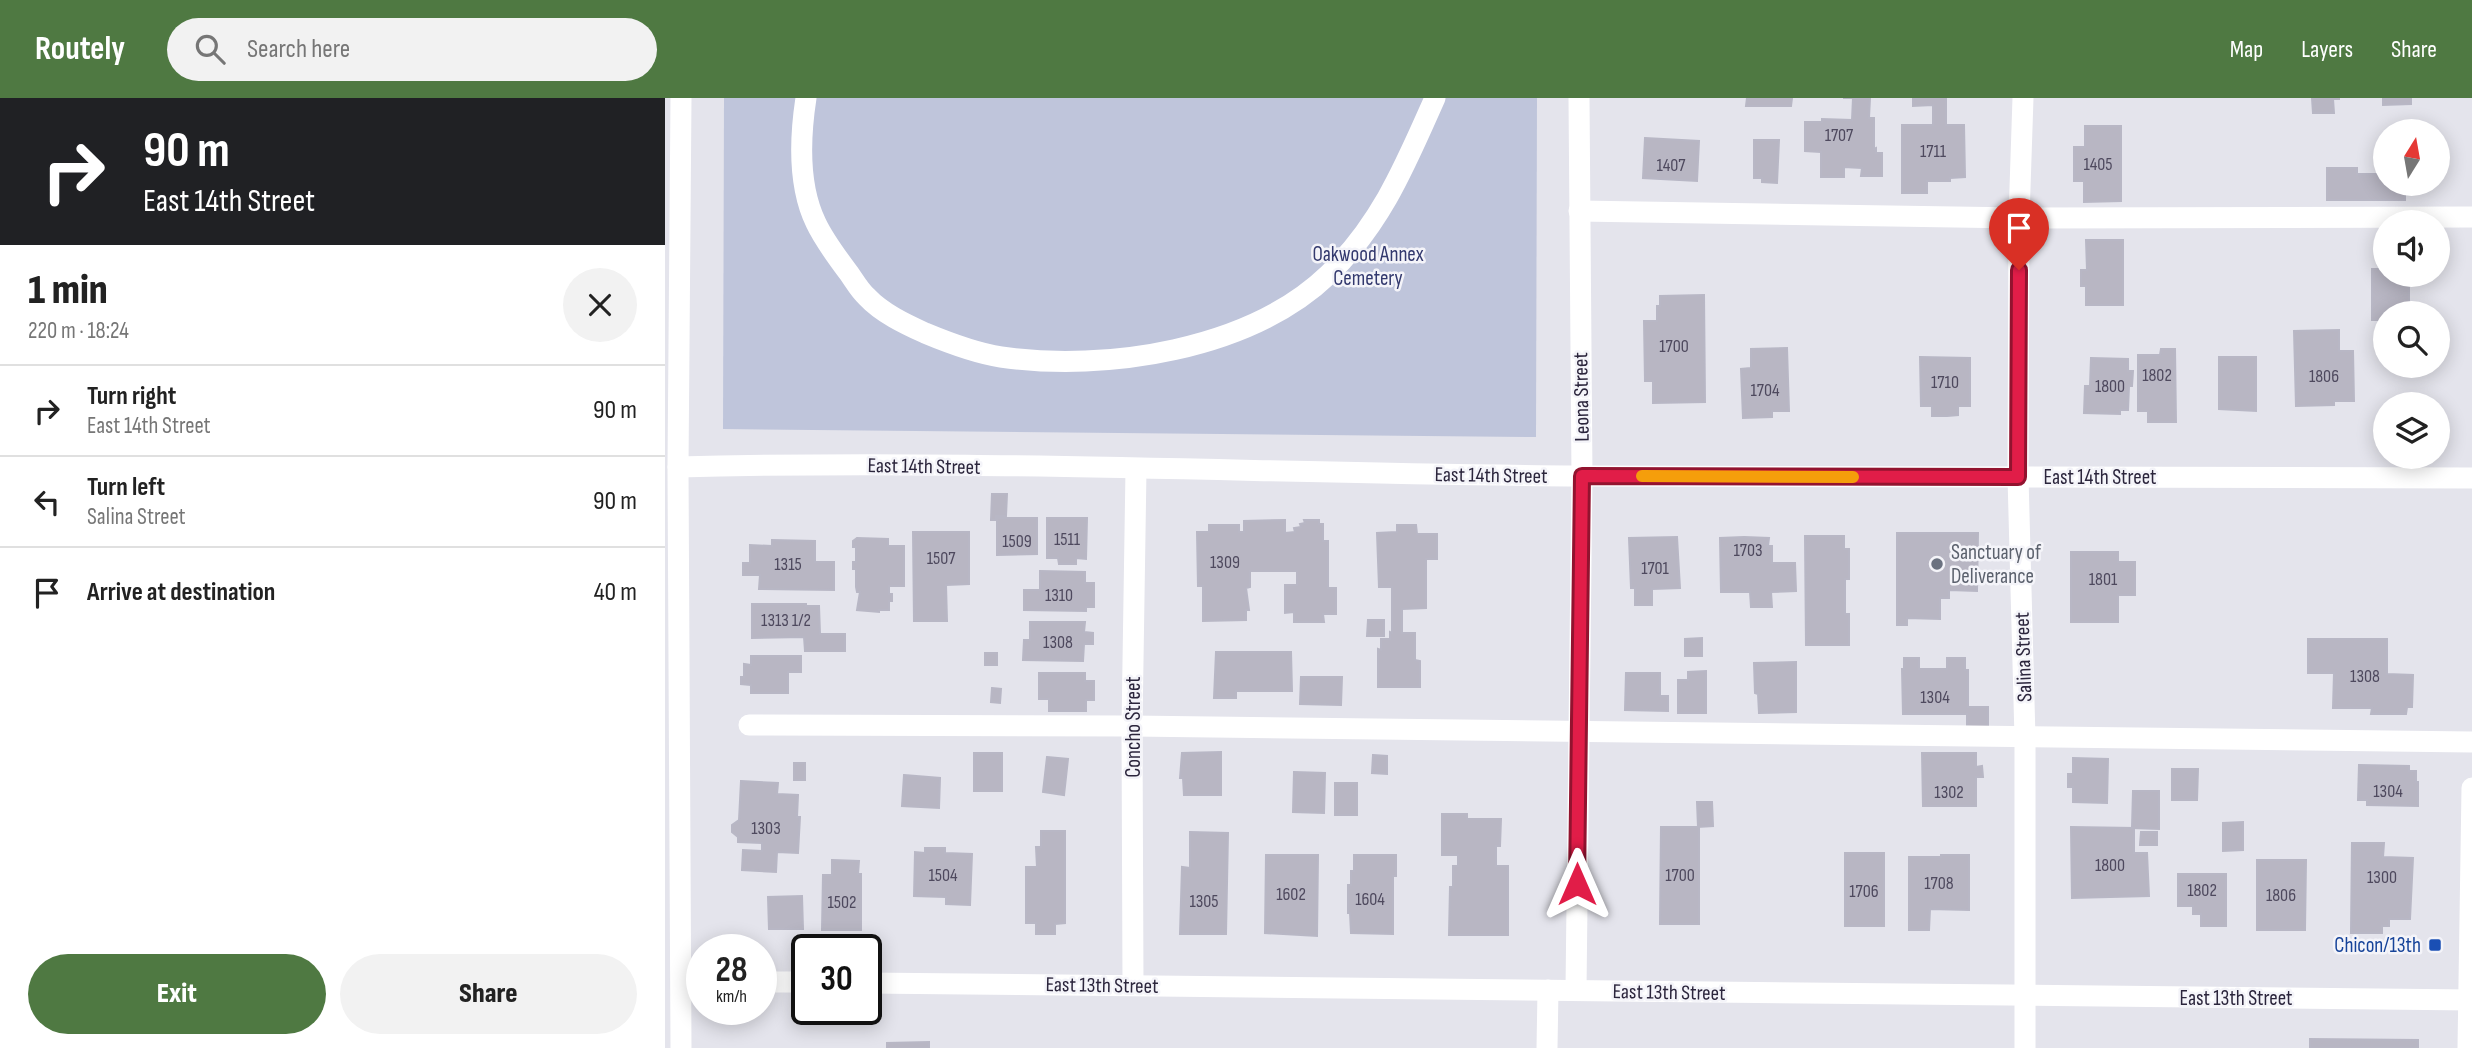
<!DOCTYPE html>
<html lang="en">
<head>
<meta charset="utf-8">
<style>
	:root { --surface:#fff; --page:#f2f2f2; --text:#222; --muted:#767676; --line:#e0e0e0; --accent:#4f7942 }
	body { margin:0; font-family:"Sofia Sans Condensed",sans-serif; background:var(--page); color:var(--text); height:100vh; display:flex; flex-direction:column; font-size:26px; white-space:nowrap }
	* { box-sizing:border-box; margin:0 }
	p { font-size:23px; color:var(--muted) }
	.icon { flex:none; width:38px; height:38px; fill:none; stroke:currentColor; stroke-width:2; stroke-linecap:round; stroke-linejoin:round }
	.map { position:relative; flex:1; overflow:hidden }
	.side { display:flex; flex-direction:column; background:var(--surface); width:665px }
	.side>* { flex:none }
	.top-card { background:#202124; color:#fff; overflow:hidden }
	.needle { width:46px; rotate:11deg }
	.tools { position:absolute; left:1708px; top:21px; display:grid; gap:14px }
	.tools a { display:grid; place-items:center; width:77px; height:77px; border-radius:50%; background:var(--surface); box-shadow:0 4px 18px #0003; font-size:35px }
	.speed { position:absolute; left:21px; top:836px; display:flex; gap:14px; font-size:35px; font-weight:700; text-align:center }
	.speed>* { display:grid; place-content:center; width:91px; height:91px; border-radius:50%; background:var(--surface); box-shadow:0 4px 18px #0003; line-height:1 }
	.speed small { font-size:18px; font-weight:400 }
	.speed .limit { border:4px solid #111; border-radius:10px; background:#fff; color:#111 }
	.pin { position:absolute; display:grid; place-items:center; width:60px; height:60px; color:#fff; margin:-72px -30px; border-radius:50% 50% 50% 0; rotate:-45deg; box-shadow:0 0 7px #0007 }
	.pin .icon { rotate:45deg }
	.me { position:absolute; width:77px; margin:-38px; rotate:0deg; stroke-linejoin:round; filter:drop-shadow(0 0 5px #0008) }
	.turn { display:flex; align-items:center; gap:24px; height:147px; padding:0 28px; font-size:32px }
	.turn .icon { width:91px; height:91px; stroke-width:2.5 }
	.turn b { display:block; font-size:49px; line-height:60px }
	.round { display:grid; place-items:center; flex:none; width:74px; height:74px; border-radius:37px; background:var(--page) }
	.overview { display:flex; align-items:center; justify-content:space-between; height:119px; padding:0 28px }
	h1 { font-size:42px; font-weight:800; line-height:52px }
	.cta { display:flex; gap:14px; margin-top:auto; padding:14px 28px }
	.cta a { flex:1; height:80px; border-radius:42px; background:var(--accent); color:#fff; font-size:28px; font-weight:800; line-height:80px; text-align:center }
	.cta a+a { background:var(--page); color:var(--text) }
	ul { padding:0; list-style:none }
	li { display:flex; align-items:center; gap:21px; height:91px; padding:0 28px; border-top:2px solid var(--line) }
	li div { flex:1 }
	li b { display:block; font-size:26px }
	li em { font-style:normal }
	header { display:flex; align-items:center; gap:42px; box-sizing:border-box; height:98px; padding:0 35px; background:var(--accent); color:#fff }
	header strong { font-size:33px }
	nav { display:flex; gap:38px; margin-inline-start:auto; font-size:24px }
	.search { width:490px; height:63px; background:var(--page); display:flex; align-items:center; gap:18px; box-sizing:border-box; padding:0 24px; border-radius:38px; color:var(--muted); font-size:26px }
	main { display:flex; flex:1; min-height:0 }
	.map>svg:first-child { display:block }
</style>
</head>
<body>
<header>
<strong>Routely</strong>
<div class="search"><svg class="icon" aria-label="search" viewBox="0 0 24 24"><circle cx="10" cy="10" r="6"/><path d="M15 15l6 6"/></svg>Search here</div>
<nav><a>Map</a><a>Layers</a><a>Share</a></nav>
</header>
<main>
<section class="side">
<div class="top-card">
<div class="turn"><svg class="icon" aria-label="right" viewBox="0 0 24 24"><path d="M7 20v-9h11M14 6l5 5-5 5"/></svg><div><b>90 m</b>East 14th Street</div></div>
</div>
<div class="overview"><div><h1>1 min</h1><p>220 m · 18:24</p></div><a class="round"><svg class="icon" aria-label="close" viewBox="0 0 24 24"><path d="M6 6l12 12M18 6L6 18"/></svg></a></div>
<ul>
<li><svg class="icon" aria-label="right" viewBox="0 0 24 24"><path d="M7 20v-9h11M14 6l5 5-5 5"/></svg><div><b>Turn right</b><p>East 14th Street</p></div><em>90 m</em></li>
<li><svg class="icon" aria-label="left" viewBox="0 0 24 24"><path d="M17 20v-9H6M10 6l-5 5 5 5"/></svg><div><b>Turn left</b><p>Salina Street</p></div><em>90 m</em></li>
<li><svg class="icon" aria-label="arrive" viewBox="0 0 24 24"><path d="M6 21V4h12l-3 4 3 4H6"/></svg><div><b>Arrive at destination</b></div><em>40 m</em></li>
</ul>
<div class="cta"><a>Exit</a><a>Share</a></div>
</section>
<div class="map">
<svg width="1807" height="950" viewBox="0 0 1807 950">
	<rect width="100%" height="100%" fill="#e4e4ec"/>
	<polygon fill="#bfc5db" points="59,0 872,0 871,339 58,331"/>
	<g fill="#b8b6c3" stroke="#b8b7c5" stroke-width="2">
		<polygon points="1082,0 1127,0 1126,8 1081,8"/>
		<polygon points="1178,0 1205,0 1204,20 1209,20 1209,51 1211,50 1211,55 1217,55 1217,78 1196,78 1197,70 1179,69 1179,79 1156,79 1156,54 1140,53 1140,24 1157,24 1157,21 1187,22 1188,0"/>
		<polygon points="1248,0 1281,0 1281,27 1299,27 1300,79 1285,80 1285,83 1262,83 1262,95 1237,95 1237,27 1268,27 1268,7 1248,8"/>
		<polygon points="1647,0 1674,0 1674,1 1668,1 1669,15 1648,15"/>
		<polygon points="1718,0 1746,0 1746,6 1718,7"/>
		<polygon points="1420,28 1456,28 1456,103 1419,104 1419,83 1409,83 1409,49 1420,49"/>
		<polygon points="980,40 1034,43 1032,83 978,80"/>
		<polygon points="1089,42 1114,42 1112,85 1097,84 1097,80 1089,80"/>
		<polygon points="1662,70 1692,70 1692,76 1720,76 1720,86 1740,86 1740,102 1662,102"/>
		<polygon points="1421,142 1458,142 1458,207 1421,207 1421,188 1416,188 1416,172 1422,172"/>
		<polygon points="1707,171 1720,171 1720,177 1744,177 1744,215 1720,215 1720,222 1707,222"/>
		<polygon points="1039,197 1040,304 988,305 988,283 980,283 979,223 992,223 992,208 995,208 995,198"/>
		<polygon points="1674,232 1674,253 1688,253 1689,303 1669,303 1669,307 1631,308 1629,233"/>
		<polygon points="1122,250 1124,313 1107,313 1107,319 1078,320 1076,271 1086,270 1086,251"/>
		<polygon points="1496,251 1510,251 1511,324 1483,324 1483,313 1473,313 1473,257 1495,257"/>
		<polygon points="1255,259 1305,260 1305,308 1293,308 1293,317 1282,318 1267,318 1267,308 1256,308"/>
		<polygon points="1554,259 1591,259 1591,313 1554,311"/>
		<polygon points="1426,260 1463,261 1463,273 1468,273 1467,288 1464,288 1463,312 1455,312 1455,316 1419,315 1420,288 1425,288"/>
		<polygon points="327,396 342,396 341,418 331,418 331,422 326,422"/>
		<polygon points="332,420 372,420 372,456 332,457"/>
		<polygon points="382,420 422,420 421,461 411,460 411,466 394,466 393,460 382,460"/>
		<polygon points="620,422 620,435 630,434 629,430 636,429 635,426 640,425 639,422 654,422 654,426 658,426 658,443 663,443 663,490 671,490 671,516 658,516 659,524 629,524 629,514 620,515 620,487 632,487 632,473 585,473 585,489 581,490 584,512 581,512 581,522 538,523 538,488 533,488 532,434 544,434 544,427 574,427 574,434 579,434 579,423"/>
		<polygon points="732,427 751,427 752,436 772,436 772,461 761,461 761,510 737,511 737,535 750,535 750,562 755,563 755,589 713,589 713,551 716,552 716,541 725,541 725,534 727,535 727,489 714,489 712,435 732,434"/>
		<polygon points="248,434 304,434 304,486 281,487 282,523 249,523"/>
		<polygon points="1232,435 1313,435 1312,493 1284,492 1284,500 1275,500 1275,521 1242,520 1242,527 1232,527"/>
		<polygon points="1140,438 1179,438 1179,451 1184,451 1184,481 1180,481 1180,516 1184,516 1184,547 1141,547"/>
		<polygon points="1012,439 1015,490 987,491 987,507 970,507 970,490 966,490 964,440"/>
		<polygon points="1079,439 1104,440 1103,448 1107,448 1107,465 1130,465 1131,493 1106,494 1107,509 1086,509 1085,494 1056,494 1055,440"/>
		<polygon points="192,440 223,441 223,448 239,448 239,488 224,488 224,496 227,496 227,503 224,503 224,512 214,512 214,514 192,512 195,494 192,494 191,489 191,471 188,471 188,464 191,464 191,449 188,449 188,443"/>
		<polygon points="107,442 150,443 150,464 169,464 169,492 94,491 95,477 78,477 78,465 85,465 85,447 107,448"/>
		<polygon points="1406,454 1453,454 1453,464 1470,464 1470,497 1453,497 1453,524 1406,524"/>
		<polygon points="375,473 420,474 420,485 429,485 429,509 421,509 421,513 359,512 359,492 375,492"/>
		<polygon points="87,506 141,506 141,508 154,508 155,536 180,536 180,553 140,553 139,539 87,540"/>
		<polygon points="703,522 719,522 719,538 702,538"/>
		<polygon points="365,524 420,524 419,534 428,535 428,546 419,546 418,563 358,562 359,542 365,542"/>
		<polygon points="1037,540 1037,558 1020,558 1020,541"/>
		<polygon points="1643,541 1722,541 1722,576 1748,577 1747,609 1742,609 1741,616 1706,616 1707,610 1668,610 1669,575 1643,575"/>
		<polygon points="551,554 626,554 627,593 571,593 571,600 549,600"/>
		<rect x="320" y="555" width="12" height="12"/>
		<polygon points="86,558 136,558 136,574 123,574 123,595 86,595 86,587 76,586 76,579 79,579 79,566 86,567"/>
		<polygon points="1239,560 1254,560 1254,571 1282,571 1282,560 1300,560 1300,572 1303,572 1303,609 1323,609 1323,632 1302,632 1302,616 1238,616 1237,571 1239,571"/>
		<polygon points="1131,564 1131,614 1094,615 1093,596 1090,595 1089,565"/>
		<polygon points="1041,573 1041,615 1013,615 1013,582 1023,582 1023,574"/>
		<polygon points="374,575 420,575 420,583 429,583 429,602 421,602 421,613 384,613 384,601 374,601"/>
		<polygon points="961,575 995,575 995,598 1003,598 1003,613 960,612"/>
		<polygon points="636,579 677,579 676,607 635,606"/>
		<polygon points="327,590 336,591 335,605 326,604"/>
		<polygon points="556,654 556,697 519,697 518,680 515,680 517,655"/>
		<rect x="309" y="655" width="28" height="38"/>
		<polygon points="1257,655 1311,655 1311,669 1317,668 1318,679 1311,679 1311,708 1258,708"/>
		<polygon points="708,657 722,658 722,676 707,675"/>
		<polygon points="382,659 403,661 399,697 378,694"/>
		<polygon points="1408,660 1443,661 1442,705 1408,704 1408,689 1403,689 1403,676 1408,676"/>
		<rect x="129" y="665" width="11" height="17"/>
		<polygon points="1694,667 1744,668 1744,673 1751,673 1751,684 1753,684 1753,708 1702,707 1702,702 1693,702"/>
		<polygon points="1507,671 1533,671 1532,702 1507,702"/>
		<polygon points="629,674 660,675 659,715 628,714"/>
		<polygon points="239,677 275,680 274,710 237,708"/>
		<polygon points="76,683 113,685 112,696 133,697 132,719 135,719 133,755 112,754 111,774 77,772 78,752 97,753 97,745 73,744 73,739 67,734 67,727 74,722"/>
		<rect x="670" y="685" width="22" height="32"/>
		<polygon points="1468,693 1494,693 1494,731 1467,730"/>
		<polygon points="1032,704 1047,704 1048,728 1033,729"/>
		<polygon points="777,716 802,716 802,721 836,721 835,748 831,748 831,768 843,768 843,837 784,837 785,789 788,789 788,768 793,768 793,757 777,757"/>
		<polygon points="1578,724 1578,752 1558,753 1558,725"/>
		<polygon points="996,729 1034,729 1034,826 995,826"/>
		<polygon points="1406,729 1469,730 1469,755 1482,755 1484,798 1407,800"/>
		<polygon points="376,733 400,733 400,825 390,826 390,836 371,836 371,825 361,825 361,769 372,769 371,749 376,749"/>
		<polygon points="525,734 563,735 561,836 515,836 517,769 525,770"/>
		<polygon points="1476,734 1492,734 1492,747 1475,747"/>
		<polygon points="1687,745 1719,745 1718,759 1748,760 1745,821 1724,821 1724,828 1717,828 1717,835 1686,835"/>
		<polygon points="260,750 280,750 280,755 307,756 305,807 281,806 281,799 249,798 250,754 260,755"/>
		<rect x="1180" y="755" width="39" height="73"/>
		<polygon points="601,757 653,757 652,838 600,835"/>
		<polygon points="689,757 731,757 731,778 728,778 728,836 686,835 685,815 683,815 683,787 686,787 686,773 689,773"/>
		<polygon points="1276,757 1304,757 1304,812 1265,811 1264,832 1244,832 1244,759 1276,759"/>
		<polygon points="167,762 194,763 193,776 196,776 196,832 157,832 158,777 167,777"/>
		<polygon points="1592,762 1641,762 1640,832 1592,832"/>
		<polygon points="1513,776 1561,776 1561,828 1536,828 1536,816 1528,816 1528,808 1513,808"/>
		<polygon points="137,798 138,831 104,831 103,799"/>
		<polygon points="1645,941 1753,942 1753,950 1645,950"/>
		<polygon points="264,944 264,950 222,950 222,945"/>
	</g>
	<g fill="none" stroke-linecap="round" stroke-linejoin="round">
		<g stroke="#fff" stroke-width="21">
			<path d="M141 0C135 39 133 88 151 125 159 142 171 158 183 174 189 182 194 192 202 199 217 215 240 226 260 235 284 245 310 255 336 259 441 274 585 252 664 176 717 125 741 65 770 0"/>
			<polyline points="1358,0 1354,120 1353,379 1360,640 1360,950"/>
			<polyline points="914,113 1354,120 1807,119"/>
			<path d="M13 369C314 361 614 376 915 378 1212 380 1510 378 1807 380"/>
			<polyline points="84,627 467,628 1807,644"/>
			<polyline points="96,884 142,884"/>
			<polyline points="201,885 1807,902"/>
			<polyline points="468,887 467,628 471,371"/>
			<polyline points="911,892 917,378 914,0"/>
			<polyline points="16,950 13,369 16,0"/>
			<polyline points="882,950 883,892"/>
			<polyline points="1803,950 1807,690"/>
		</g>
	</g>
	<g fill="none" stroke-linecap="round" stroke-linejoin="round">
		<defs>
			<polyline id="route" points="912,786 917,378 1353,379 1354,172"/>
		</defs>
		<use href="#route" stroke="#92132f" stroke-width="18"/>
		<use href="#route" stroke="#e11d48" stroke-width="12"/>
		<polyline stroke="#f59e0b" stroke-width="12" points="977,378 1188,379"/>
	</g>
	<circle fill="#6b7280" stroke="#f4f4f9" stroke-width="2.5" cx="1272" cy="466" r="7"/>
	<rect fill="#1a4fb4" stroke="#f4f4f9" stroke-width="2.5" x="1763" y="840" width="14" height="14" rx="3.5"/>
	<g text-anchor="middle" stroke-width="5" stroke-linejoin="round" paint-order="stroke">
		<g font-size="18" fill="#4e495e">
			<text x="1174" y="43">1707</text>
			<text x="1268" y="59">1711</text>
			<text x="1433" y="72">1405</text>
			<text x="1006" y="73">1407</text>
			<text x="1009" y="254">1700</text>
			<text x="1492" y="283">1802</text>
			<text x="1659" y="284">1806</text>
			<text x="1280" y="290">1710</text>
			<text x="1445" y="294">1800</text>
			<text x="1100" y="298">1704</text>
			<text x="402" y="447">1511</text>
			<text x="352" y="449">1509</text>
			<text x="1083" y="458">1703</text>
			<text x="276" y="466">1507</text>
			<text x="560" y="470">1309</text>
			<text x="123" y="472">1315</text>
			<text x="990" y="476">1701</text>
			<text x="1438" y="487">1801</text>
			<text x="394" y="503">1310</text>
			<text x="121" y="528">1313 1/2</text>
			<text x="393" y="550">1308</text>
			<text x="1700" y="584">1308</text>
			<text x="1270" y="605">1304</text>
			<text x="1723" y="699">1304</text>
			<text x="1284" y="700">1302</text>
			<text x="101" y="736">1303</text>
			<text x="1445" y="773">1800</text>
			<text x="278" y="783">1504</text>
			<text x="1015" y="783">1700</text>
			<text x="1717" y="785">1300</text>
			<text x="1274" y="791">1708</text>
			<text x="1537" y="798">1802</text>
			<text x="1199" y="799">1706</text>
			<text x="626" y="802">1602</text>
			<text x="1616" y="803">1806</text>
			<text x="705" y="807">1604</text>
			<text x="539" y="809">1305</text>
			<text x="177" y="810">1502</text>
		</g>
		<g font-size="21" fill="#33396e" stroke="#f4f4f9">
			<text x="703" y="163">Oakwood Annex<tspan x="703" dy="24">Cemetery</tspan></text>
		</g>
		<g font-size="21" fill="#2b253c" stroke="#f4f4f9">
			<text transform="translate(916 299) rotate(-91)" y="7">Leona Street</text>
			<text transform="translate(259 368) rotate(1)" y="7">East 14th Street</text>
			<text transform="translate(826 377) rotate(1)" y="7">East 14th Street</text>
			<text x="1435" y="386">East 14th Street</text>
			<text transform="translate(1358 559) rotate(-92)" y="7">Salina Street</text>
			<text transform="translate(468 629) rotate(-90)" y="7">Concho Street</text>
			<text transform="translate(437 887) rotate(1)" y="7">East 13th Street</text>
			<text transform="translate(1004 894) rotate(1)" y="7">East 13th Street</text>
			<text x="1571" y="907">East 13th Street</text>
		</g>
		<g font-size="21" fill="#5b616d" stroke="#f4f4f9" text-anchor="start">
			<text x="1286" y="461">Sanctuary of<tspan x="1286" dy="24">Deliverance</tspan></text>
		</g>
		<g font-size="21" fill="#164399" stroke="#f4f4f9" text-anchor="end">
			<text x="1756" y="854">Chicon/13th</text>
		</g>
	</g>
</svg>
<div class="tools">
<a><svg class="needle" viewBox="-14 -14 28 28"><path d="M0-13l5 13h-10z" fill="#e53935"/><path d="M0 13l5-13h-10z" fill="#767676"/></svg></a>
<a><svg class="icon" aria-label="sound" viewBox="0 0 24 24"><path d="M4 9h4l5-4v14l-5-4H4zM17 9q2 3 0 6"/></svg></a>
<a><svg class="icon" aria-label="search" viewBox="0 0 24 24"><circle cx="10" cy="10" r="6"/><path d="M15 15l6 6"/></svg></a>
<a><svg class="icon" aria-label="layers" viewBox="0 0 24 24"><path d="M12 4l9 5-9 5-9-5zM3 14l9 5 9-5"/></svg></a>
</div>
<div class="speed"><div>28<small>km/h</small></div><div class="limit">30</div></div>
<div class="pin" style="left:1354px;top:172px;background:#d93025"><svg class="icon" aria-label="arrive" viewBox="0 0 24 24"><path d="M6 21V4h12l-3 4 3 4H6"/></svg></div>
<svg class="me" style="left:912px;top:786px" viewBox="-20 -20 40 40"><path d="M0-17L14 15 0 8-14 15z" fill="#e11d48" stroke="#fff" stroke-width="4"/></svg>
</div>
</main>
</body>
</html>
